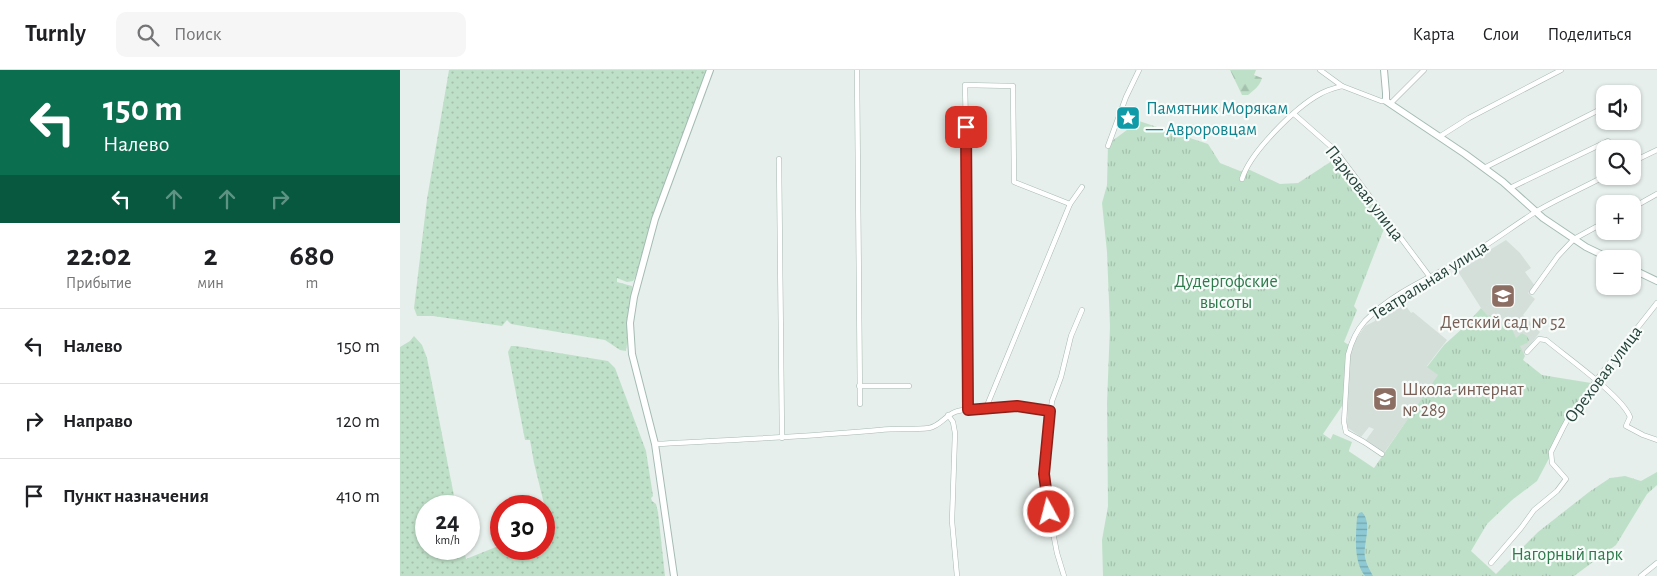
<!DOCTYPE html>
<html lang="ru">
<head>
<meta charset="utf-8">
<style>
	:root { --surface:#fff; --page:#f6f6f6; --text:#202124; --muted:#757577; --line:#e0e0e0 }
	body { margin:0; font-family:"Alegreya Sans",sans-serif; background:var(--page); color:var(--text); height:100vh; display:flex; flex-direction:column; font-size:19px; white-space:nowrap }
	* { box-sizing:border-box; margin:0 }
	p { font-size:16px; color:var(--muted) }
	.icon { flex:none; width:28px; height:28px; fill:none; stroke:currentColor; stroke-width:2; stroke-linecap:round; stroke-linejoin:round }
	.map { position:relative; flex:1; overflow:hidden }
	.panel { display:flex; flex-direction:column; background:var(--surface); width:400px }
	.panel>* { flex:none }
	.banner { background:#0b6e4f; color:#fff; overflow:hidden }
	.buttons { position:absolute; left:1196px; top:15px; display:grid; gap:10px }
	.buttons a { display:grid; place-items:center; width:45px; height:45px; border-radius:10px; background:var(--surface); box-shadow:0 1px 4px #0004; font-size:25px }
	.speed { position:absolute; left:15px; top:425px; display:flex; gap:10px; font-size:25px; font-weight:700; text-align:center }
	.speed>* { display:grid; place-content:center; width:65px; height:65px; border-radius:50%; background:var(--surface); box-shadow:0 1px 4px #0004; line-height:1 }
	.speed small { font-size:12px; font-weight:400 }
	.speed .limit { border:8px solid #d22; background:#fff; color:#111 }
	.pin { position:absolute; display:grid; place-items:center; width:42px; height:42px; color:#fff; margin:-21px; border-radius:10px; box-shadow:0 2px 8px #0006 }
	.me { position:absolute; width:55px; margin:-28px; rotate:353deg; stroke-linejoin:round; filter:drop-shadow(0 0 4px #0008) }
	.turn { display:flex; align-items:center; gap:18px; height:105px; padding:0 20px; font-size:22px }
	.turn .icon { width:65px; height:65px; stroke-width:2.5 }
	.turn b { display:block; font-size:35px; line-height:42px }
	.lanes { display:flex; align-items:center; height:48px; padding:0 20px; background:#0003; justify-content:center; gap:25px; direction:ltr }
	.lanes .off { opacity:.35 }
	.eta { display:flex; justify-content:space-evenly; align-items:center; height:85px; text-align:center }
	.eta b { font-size:30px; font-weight:700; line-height:35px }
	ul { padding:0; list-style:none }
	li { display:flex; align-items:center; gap:15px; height:75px; padding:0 20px; border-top:1px solid var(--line) }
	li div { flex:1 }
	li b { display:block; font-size:19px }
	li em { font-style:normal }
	header { display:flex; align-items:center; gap:30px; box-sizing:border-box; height:70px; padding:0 25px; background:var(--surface); border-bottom:1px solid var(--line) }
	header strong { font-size:24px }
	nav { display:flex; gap:28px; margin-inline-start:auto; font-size:18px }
	.search { width:350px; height:45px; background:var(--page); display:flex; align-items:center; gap:12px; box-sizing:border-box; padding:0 18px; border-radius:10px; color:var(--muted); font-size:19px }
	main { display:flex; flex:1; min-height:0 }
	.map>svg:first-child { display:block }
</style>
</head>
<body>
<header>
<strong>Turnly</strong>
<div class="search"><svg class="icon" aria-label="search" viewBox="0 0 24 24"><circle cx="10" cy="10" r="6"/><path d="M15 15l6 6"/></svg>Поиск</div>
<nav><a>Карта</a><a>Слои</a><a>Поделиться</a></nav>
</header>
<main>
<section class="panel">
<div class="banner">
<div class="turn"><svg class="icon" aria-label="left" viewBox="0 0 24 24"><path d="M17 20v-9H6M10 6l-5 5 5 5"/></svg><div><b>150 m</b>Налево</div></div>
<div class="lanes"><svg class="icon" aria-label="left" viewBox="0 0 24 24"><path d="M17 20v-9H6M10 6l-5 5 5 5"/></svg><svg class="icon off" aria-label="ahead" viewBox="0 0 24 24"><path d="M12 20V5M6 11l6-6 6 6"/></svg><svg class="icon off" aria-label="ahead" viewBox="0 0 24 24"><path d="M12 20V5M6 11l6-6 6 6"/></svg><svg class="icon off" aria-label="right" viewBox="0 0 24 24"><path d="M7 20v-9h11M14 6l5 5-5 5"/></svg></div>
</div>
<div class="eta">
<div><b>22:02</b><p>Прибытие</p></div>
<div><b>2</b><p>мин</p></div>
<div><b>680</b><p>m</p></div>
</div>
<ul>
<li><svg class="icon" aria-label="left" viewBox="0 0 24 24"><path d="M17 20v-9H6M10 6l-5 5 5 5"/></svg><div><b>Налево</b></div><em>150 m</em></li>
<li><svg class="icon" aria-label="right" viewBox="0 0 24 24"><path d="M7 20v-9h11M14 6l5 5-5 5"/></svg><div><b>Направо</b></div><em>120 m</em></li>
<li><svg class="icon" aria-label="arrive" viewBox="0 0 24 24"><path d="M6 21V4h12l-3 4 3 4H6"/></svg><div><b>Пункт назначения</b></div><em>410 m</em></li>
</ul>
</section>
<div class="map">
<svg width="1257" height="506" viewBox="0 0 1257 506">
	<defs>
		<pattern id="grass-dots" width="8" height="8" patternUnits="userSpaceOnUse" patternTransform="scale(1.25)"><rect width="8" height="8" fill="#bfe0c8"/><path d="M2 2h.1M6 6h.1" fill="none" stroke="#a4c1ad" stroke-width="1.8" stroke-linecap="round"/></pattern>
		<pattern id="forest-firs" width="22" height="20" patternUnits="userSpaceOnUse" patternTransform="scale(1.25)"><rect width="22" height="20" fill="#bfe0c8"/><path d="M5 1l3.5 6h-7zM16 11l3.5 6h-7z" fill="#a4c1ad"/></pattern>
		<pattern id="park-tufts" width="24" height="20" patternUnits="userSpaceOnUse" patternTransform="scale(1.25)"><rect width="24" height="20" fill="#bfe0c8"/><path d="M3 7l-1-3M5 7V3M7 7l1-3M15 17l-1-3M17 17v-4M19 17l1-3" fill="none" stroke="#a4c1ad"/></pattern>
		<pattern id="water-rules" width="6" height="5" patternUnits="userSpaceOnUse" patternTransform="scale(1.25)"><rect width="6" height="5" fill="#8ec9d4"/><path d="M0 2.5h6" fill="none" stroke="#74a5ad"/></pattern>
	</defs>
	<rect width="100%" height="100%" fill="#e6efeb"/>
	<g fill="#d4dfda">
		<polygon points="1106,170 1120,183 1131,198 1125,202 1135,216 1128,223 1135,229 1123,245 1140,262 1123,284 1112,276 1081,238 1057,200"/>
		<polygon points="1000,228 1011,243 1013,242 1047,270 1027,296 1039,305 981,387 963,374 974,359 969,357 961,367 948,358 947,354 950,285 953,274 965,256 975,251 975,246"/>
	</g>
	<g fill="url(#grass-dots)">
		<polygon points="49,0 307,0 253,150 235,208 233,211 227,212 217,208 217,212 232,216 233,221 228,248 227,274 226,281 220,280 205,270 111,254 107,250 102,256 33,246 17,246 14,238 27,129"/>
		<polygon points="14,266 22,275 27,288 56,436 26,436 26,479 64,479 66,489 101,475 101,479 144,479 144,457 149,454 134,393 130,370 125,370 108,282 111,276 116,276 208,291 215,298 246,381 253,426 251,428 252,431 256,434 258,442 265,506 0,506 0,277 10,271"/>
	</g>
	<path fill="url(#forest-firs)" d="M830 0H856L854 5 862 8C860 16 854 20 848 25H842Z"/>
	<polygon fill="url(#park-tufts)" points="739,51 808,74 820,93 840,101 850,100 880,114 898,113 938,87 987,151 954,236 957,240 944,272 949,275 947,286 946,338 942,336 923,364 974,398 1038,305 1027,297 1044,275 1064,257 1081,238 1088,246 1090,245 1111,257 1116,268 1122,263 1127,266 1129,270 1127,273 1120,276 1125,286 1123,290 1142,305 1191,313 1164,360 1137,411 1112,430 1087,454 1071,481 1096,504 1138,462 1189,422 1210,408 1225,406 1241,411 1257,402 1257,415 1247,424 1216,475 1174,506 703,506 702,470 708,436 707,333 710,256 707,182 702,133 707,115 708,74"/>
	<polygon fill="#bfe0c8" points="933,364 952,372 948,383 928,375"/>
	<path fill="url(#water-rules)" d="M962 442C973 454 963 473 965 487 966 494 970 500 973 506H965C953 491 956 465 957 447L959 443Z"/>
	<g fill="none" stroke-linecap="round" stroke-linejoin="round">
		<defs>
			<g id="street">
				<polyline points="457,0 460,334"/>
				<polyline points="920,0 942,16 981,31 986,31"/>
				<polyline points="990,34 1024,0"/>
				<polyline points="894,44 935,80 1030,207"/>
				<polyline points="1039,67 1069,48 1161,0"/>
				<polyline points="708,76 726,27 739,0"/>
				<polyline points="379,89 382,368"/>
				<polyline points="1232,92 1257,80"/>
				<polyline points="1084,98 1205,37"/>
				<path d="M842 109C850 82 896 37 920 24 927 20 935 18 942 16"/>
				<polyline points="1110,118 1208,71"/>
				<polyline points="670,134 682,117"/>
				<polyline points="1232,138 1257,124"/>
				<polyline points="1132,222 1158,186 1174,169 1205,152"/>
				<path d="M1127 282 1139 269 1146 270C1165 286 1222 326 1230 347L1226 356 1243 365 1257 370"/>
				<polyline points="459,316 509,316"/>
				<polyline points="568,340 566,57 565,15 613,16 614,112 670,134 586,338"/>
				<polyline points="548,345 553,352 555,363 552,451 557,506"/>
				<path d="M255 374C330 370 405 367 480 360 496 358 513 360 529 358 541 356 547 343 558 341 586 335 622 336 649 341"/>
				<path d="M982 384 964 372 946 362 944 352 948 285C951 273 956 261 965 251 992 223 1031 207 1064 189 1090 174 1113 156 1137 141 1159 128 1183 118 1205 106"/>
				<polyline points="1091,493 1121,458 1134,440 1157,421 1166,409 1152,393 1151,382 1163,358 1169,347 1201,304 1257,233"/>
				<polyline points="664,506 657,483 649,442 645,404 645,384 652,331 661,307 671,266 682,240"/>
				<polyline points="1241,506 1257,493"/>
			</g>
			<g id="secondary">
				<polyline points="984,0 986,23 986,31 1065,84 1103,112 1143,148 1186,177 1211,189"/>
				<polyline points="1232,199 1257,211"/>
				<polyline points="274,506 255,374 232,284 230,253 234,227 255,149 310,0"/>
			</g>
		</defs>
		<use href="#street" stroke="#a8b8b2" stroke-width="5.5"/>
		<use href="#secondary" stroke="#a4bbb3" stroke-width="8"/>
		<use href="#street" stroke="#fff" stroke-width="4.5"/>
		<use href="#secondary" stroke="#fff" stroke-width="6"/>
	</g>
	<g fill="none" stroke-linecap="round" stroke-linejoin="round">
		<defs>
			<polyline id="route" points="566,57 568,340 617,336 650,341 644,404 649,442"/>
		</defs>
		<use href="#route" stroke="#8d1f18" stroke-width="12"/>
		<use href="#route" stroke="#d93025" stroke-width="9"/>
	</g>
	<defs>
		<symbol id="sight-square" viewBox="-11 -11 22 22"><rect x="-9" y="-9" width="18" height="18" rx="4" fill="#0f9aa8" stroke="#f7fbf9"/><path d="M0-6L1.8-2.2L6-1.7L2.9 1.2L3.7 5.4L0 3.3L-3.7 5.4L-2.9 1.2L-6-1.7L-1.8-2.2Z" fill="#fff"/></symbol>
		<symbol id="school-square" viewBox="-11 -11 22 22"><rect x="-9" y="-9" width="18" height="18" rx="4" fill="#8d6e63" stroke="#f7fbf9"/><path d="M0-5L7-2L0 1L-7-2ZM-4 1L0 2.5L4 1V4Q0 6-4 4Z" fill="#fff"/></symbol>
	</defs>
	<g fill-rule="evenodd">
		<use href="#sight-square" x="714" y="34" width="28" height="28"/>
		<use href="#school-square" x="1089" y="212" width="28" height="28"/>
		<use href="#school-square" x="971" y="315" width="28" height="28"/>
	</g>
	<g text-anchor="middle" stroke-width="4.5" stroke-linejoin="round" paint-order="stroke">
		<g font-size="18" fill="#0d838f" stroke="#f7fbf9" text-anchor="start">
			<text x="746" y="44">Памятник Морякам<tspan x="746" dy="21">— Авроровцам</tspan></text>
		</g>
		<g font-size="18" fill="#24423a" stroke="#f7fbf9">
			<text transform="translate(965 123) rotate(52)" y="6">Парковая улица</text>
			<text transform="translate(1029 210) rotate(-32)" y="6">Театральная улица</text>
			<text transform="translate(1203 304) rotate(-53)" y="6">Ореховая улица</text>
		</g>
		<g font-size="18" fill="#2d7a4b" stroke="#f7fbf9">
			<text x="826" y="217">Дудергофские<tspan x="826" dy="21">высоты</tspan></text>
			<text x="1167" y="490">Нагорный парк</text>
		</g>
		<g font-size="18" fill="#785e54" stroke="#f7fbf9">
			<text x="1103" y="258">Детский сад № 52</text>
			<text x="1002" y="325" text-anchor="start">Школа-интернат<tspan x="1002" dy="21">№ 289</tspan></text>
		</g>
	</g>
</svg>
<div class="buttons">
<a><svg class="icon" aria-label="sound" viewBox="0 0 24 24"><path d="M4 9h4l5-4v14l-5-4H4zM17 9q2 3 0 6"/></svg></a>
<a><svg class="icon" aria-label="search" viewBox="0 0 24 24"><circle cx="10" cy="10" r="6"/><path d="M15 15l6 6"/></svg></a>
<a>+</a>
<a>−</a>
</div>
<div class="speed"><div>24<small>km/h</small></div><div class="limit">30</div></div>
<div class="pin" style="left:566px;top:57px;background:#d93025"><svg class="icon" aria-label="arrive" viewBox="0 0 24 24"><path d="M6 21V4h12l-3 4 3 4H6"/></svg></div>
<svg class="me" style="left:649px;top:442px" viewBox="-20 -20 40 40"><circle r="17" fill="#d93025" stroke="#fff" stroke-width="3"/><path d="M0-11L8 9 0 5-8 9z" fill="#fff"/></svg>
</div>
</main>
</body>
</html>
